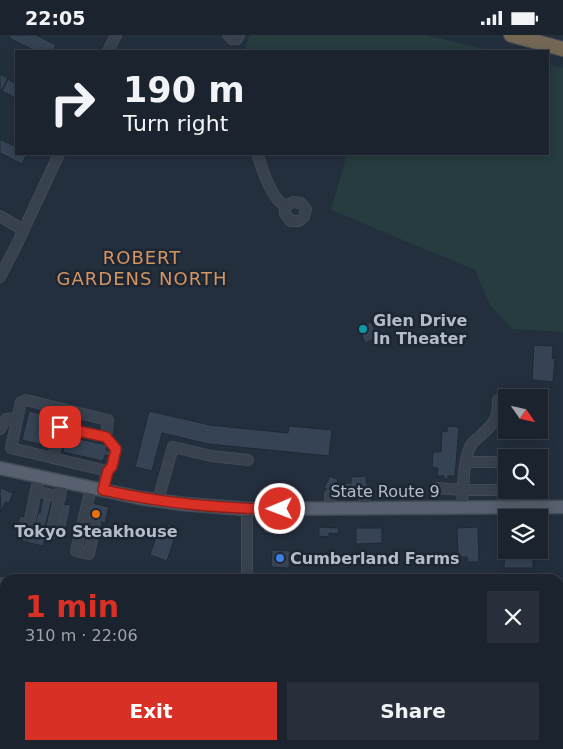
<!DOCTYPE html>
<html lang="en">
<head>
<meta charset="utf-8">
<style>
	:root { --surface:#1b232e; --page:#282f3a; --text:#f1f3f6; --muted:#a0a4aa; --line:#39404a; --accent:#d93025 }
	body { margin:0; font-family:"DejaVu Sans",sans-serif; background:var(--page); color:var(--text); height:100vh; display:flex; flex-direction:column; font-size:19px; white-space:nowrap }
	* { box-sizing:border-box; margin:0 }
	p { font-size:16px; color:var(--muted) }
	.icon { flex:none; width:28px; height:28px; fill:none; stroke:currentColor; stroke-width:2; stroke-linecap:round; stroke-linejoin:round }
	.map { position:relative; flex:1; overflow:hidden }
	.details { position:absolute; left:0px; top:539px; width:564px; height:176px; display:flex; flex-direction:column; background:var(--surface); border-radius:15px 15px 0 0; box-shadow:0 2px 12px #0003,0 0 0 1px var(--line) }
	.details>* { flex:none }
	.guide { position:absolute; left:15px; top:15px; width:534px; height:105px; border-radius:0px; box-shadow:0 2px 12px #0003,0 0 0 1px var(--line); background:#1b232e; color:var(--text); overflow:hidden }
	.needle { width:32px; rotate:124deg }
	.tools { position:absolute; left:498px; top:354px; display:grid; gap:10px }
	.tools a { display:grid; place-items:center; width:50px; height:50px; border-radius:0px; background:var(--surface); box-shadow:0 2px 12px #0003,0 0 0 1px var(--line); font-size:25px }
	.pin { position:absolute; display:grid; place-items:center; width:42px; height:42px; color:#fff; margin:-21px; border-radius:10px; box-shadow:0 2px 8px #0006 }
	.me { position:absolute; width:55px; margin:-28px; rotate:269deg; stroke-linejoin:round; filter:drop-shadow(0 0 4px #0008) }
	.turn { display:flex; align-items:center; gap:18px; height:105px; padding:0 25px; font-size:22px }
	.turn .icon { width:65px; height:65px; stroke-width:2.5 }
	.turn b { display:block; font-size:35px; line-height:42px }
	.round { display:grid; place-items:center; flex:none; width:52px; height:52px; border-radius:0px; background:var(--page) }
	.overview { display:flex; align-items:center; justify-content:space-between; height:85px; padding:0 25px }
	h1 { font-size:30px; font-weight:800; line-height:38px; color:var(--accent) }
	.action { display:flex; gap:10px; margin-top:auto; padding:10px 25px }
	.action a { flex:1; height:58px; border-radius:0px; background:var(--accent); color:#fff; font-size:20px; font-weight:800; line-height:58px; text-align:center }
	.action a+a { background:var(--page); color:var(--text) }
	.status { display:flex; justify-content:space-between; align-items:center; height:35px; padding:0 25px; background:var(--surface); direction:ltr }
	.status svg { height:14px; fill:currentColor }
	.map>svg:first-child { display:block }
</style>
</head>
<body>
<div class="status"><b>22:05</b><svg viewBox="0 0 49 12"><path d="M0 12V9h3v3zM5 12V6h3v6zM10 12V3h3v9zM15 12V0h3v12zM26 1h20v11H26zM47 4h2v5h-2z"/></svg></div>
<div class="map">
<svg width="563" height="714" viewBox="0 0 563 714">
	<rect width="100%" height="100%" fill="#242f3e"/>
	<g fill="#263c3f">
		<polygon points="250,0 425,0 493,16 244,16"/>
		<polygon points="548,29 563,33 563,297 512,294 490,270 475,235 331,175 347,119 548,119"/>
	</g>
	<g fill="#364354" stroke="#1f2835">
		<polygon points="10,0 36,0 56,10 53,16 35,16 9,3"/>
		<polygon points="0,39 8,43 2,55 0,54"/>
		<polygon points="8,44 16,49 16,63 2,56"/>
		<polygon points="0,104 16,112 16,119 27,119 22,129 0,118"/>
		<polygon points="371,287 378,302 365,308 359,292"/>
		<polygon points="534,310 553,311 552,324 555,323 553,347 532,345"/>
		<polygon points="29,376 50,381 43,410 22,405"/>
		<polygon points="149,376 210,390 288,398 289,391 332,395 329,421 208,409 162,398 152,436 135,432"/>
		<polygon points="447,391 459,392 455,441 448,441 448,444 444,444 444,441 437,441 438,433 432,432 433,417 441,417 442,396 447,397"/>
		<polygon points="66,401 107,410 106,415 110,416 109,421 105,420 103,426 63,417 64,411 62,410 63,405 65,405"/>
		<polygon points="330,441 338,445 332,457 324,453"/>
		<polygon points="366,441 366,450 351,451 351,442"/>
		<polygon points="1,453 13,458 9,468 5,467 1,477 0,456"/>
		<polygon points="43,462 52,464 45,492 35,490 38,478 40,478"/>
		<polygon points="92,468 109,472 105,488 88,484"/>
		<polygon points="63,469 71,470 65,499 57,498"/>
		<polygon points="20,481 25,482 24,486 27,487 23,497 16,495"/>
		<polygon points="168,489 178,493 167,526 150,520 156,502 163,504"/>
		<polygon points="289,491 289,498 264,498 263,492"/>
		<polygon points="319,492 339,493 338,499 329,498 329,502 319,501"/>
		<polygon points="478,492 479,527 468,527 467,522 458,522 457,493"/>
		<polygon points="356,493 382,493 382,508 356,509"/>
		<polygon points="24,499 45,503 43,511 22,506"/>
		<polygon points="272,515 290,516 289,533 271,532"/>
		<polygon points="505,515 533,515 533,533 504,533"/>
	</g>
	<g fill="none" stroke-linecap="round" stroke-linejoin="round">
		<defs>
			<g id="minor">
				<polyline points="228,0 232,4 237,4 239,0"/>
				<polyline points="108,16 116,0"/>
				<path d="M257 119C263 135 270 162 285 171"/>
				<polygon points="293,167 301,168 306,174 304,182 299,186 291,186 285,179 285,171"/>
				<polyline points="0,181 23,195"/>
				<polyline points="0,242 17,209 59,119"/>
				<polyline points="60,392 106,402"/>
				<polyline points="0,394 6,384 17,383"/>
				<polyline points="53,423 64,374"/>
				<polyline points="466,427 506,427"/>
				<polyline points="39,441 28,494 51,499 63,447"/>
				<polyline points="436,453 463,455 508,455"/>
				<polyline points="103,455 107,436 112,431 116,414 106,402 108,385 26,365 21,367 11,413 107,436"/>
				<polyline points="36,456 60,462"/>
				<polyline points="158,465 173,412 211,421 248,425"/>
				<path d="M462 472C463 456 463 423 471 410 473 407 477 404 479 402 494 389 498 384 498 365"/>
				<polyline points="330,473 330,460 343,455 364,455 365,473"/>
				<polyline points="83,487 95,490 89,519 76,516 91,453"/>
				<polyline points="247,544 247,474"/>
				<polyline points="0,548 5,549"/>
				<polyline points="0,603 5,604"/>
				<polyline points="559,647 563,647"/>
				<polyline points="23,710 28,712"/>
				<polyline points="0,712 5,700"/>
				<polyline points="323,714 323,710"/>
				<polyline points="521,714 522,710"/>
			</g>
			<polyline id="major" points="0,433 140,463 183,469 247,474 563,472"/>
			<polyline id="highway" points="511,0 563,14"/>
		</defs>
		<use href="#minor" stroke="#414a57" stroke-width="12"/>
		<use href="#major" stroke="#414a57" stroke-width="15"/>
		<use href="#highway" stroke="#434c59" stroke-width="16"/>
		<use href="#minor" stroke="#38414e" stroke-width="10"/>
		<use href="#major" stroke="#56606e" stroke-width="12"/>
		<use href="#highway" stroke="#746855" stroke-width="14"/>
	</g>
	<g fill="none" stroke-linecap="round" stroke-linejoin="round">
		<defs>
			<path id="route" d="M60 392 106 402 116 414 112 431 108 436 103 455C162 468 220 474 280 474"/>
		</defs>
		<use href="#route" stroke="#8d1f18" stroke-width="12"/>
		<use href="#route" stroke="#d93025" stroke-width="9"/>
	</g>
	<circle fill="#0f9aa8" stroke="#1d2633" stroke-width="2" cx="363" cy="294" r="5"/>
	<circle fill="#e8710a" stroke="#1d2633" stroke-width="2" cx="96" cy="479" r="5"/>
	<circle fill="#3f7fe0" stroke="#1d2633" stroke-width="2" cx="280" cy="523" r="5"/>
	<g text-anchor="middle" stroke-width="5" stroke-linejoin="round" paint-order="stroke">
		<g font-size="16" font-weight="bold" fill="#b4bcc9" stroke="#1d2633" text-anchor="start">
			<text x="373" y="291">Glen Drive<tspan x="373" dy="18">In Theater</tspan></text>
			<text x="96" y="502" text-anchor="middle">Tokyo Steakhouse</text>
			<text x="290" y="529">Cumberland Farms</text>
		</g>
		<g font-size="16" fill="#b4bcc9" stroke="#1d2633">
			<text x="385" y="462">State Route 9</text>
		</g>
		<g font-size="18" letter-spacing="1" fill="#d59563" stroke="#1d2633">
			<text x="142" y="229">ROBERT<tspan x="142" dy="21">GARDENS NORTH</tspan></text>
		</g>
	</g>
</svg>
<div class="tools">
<a><svg class="needle" viewBox="-14 -14 28 28"><path d="M0-13l5 13h-10z" fill="#e53935"/><path d="M0 13l5-13h-10z" fill="#a0a4aa"/></svg></a>
<a><svg class="icon" aria-label="search" viewBox="0 0 24 24"><circle cx="10" cy="10" r="6"/><path d="M15 15l6 6"/></svg></a>
<a><svg class="icon" aria-label="layers" viewBox="0 0 24 24"><path d="M12 4l9 5-9 5-9-5zM3 14l9 5 9-5"/></svg></a>
</div>
<div class="pin" style="left:60px;top:392px;background:#d93025"><svg class="icon" aria-label="arrive" viewBox="0 0 24 24"><path d="M6 21V4h12l-3 4 3 4H6"/></svg></div>
<svg class="me" style="left:280px;top:474px" viewBox="-20 -20 40 40"><circle r="17" fill="#d93025" stroke="#fff" stroke-width="3"/><path d="M0-11L8 9 0 5-8 9z" fill="#fff"/></svg>
<div class="guide">
<div class="turn"><svg class="icon" aria-label="right" viewBox="0 0 24 24"><path d="M7 20v-9h11M14 6l5 5-5 5"/></svg><div><b>190 m</b>Turn right</div></div>
</div>
<section class="details">
<div class="overview"><div><h1>1 min</h1><p>310 m · 22:06</p></div><a class="round"><svg class="icon" aria-label="close" viewBox="0 0 24 24"><path d="M6 6l12 12M18 6L6 18"/></svg></a></div>
<div class="action"><a>Exit</a><a>Share</a></div>
</section>
</div>
</body>
</html>
